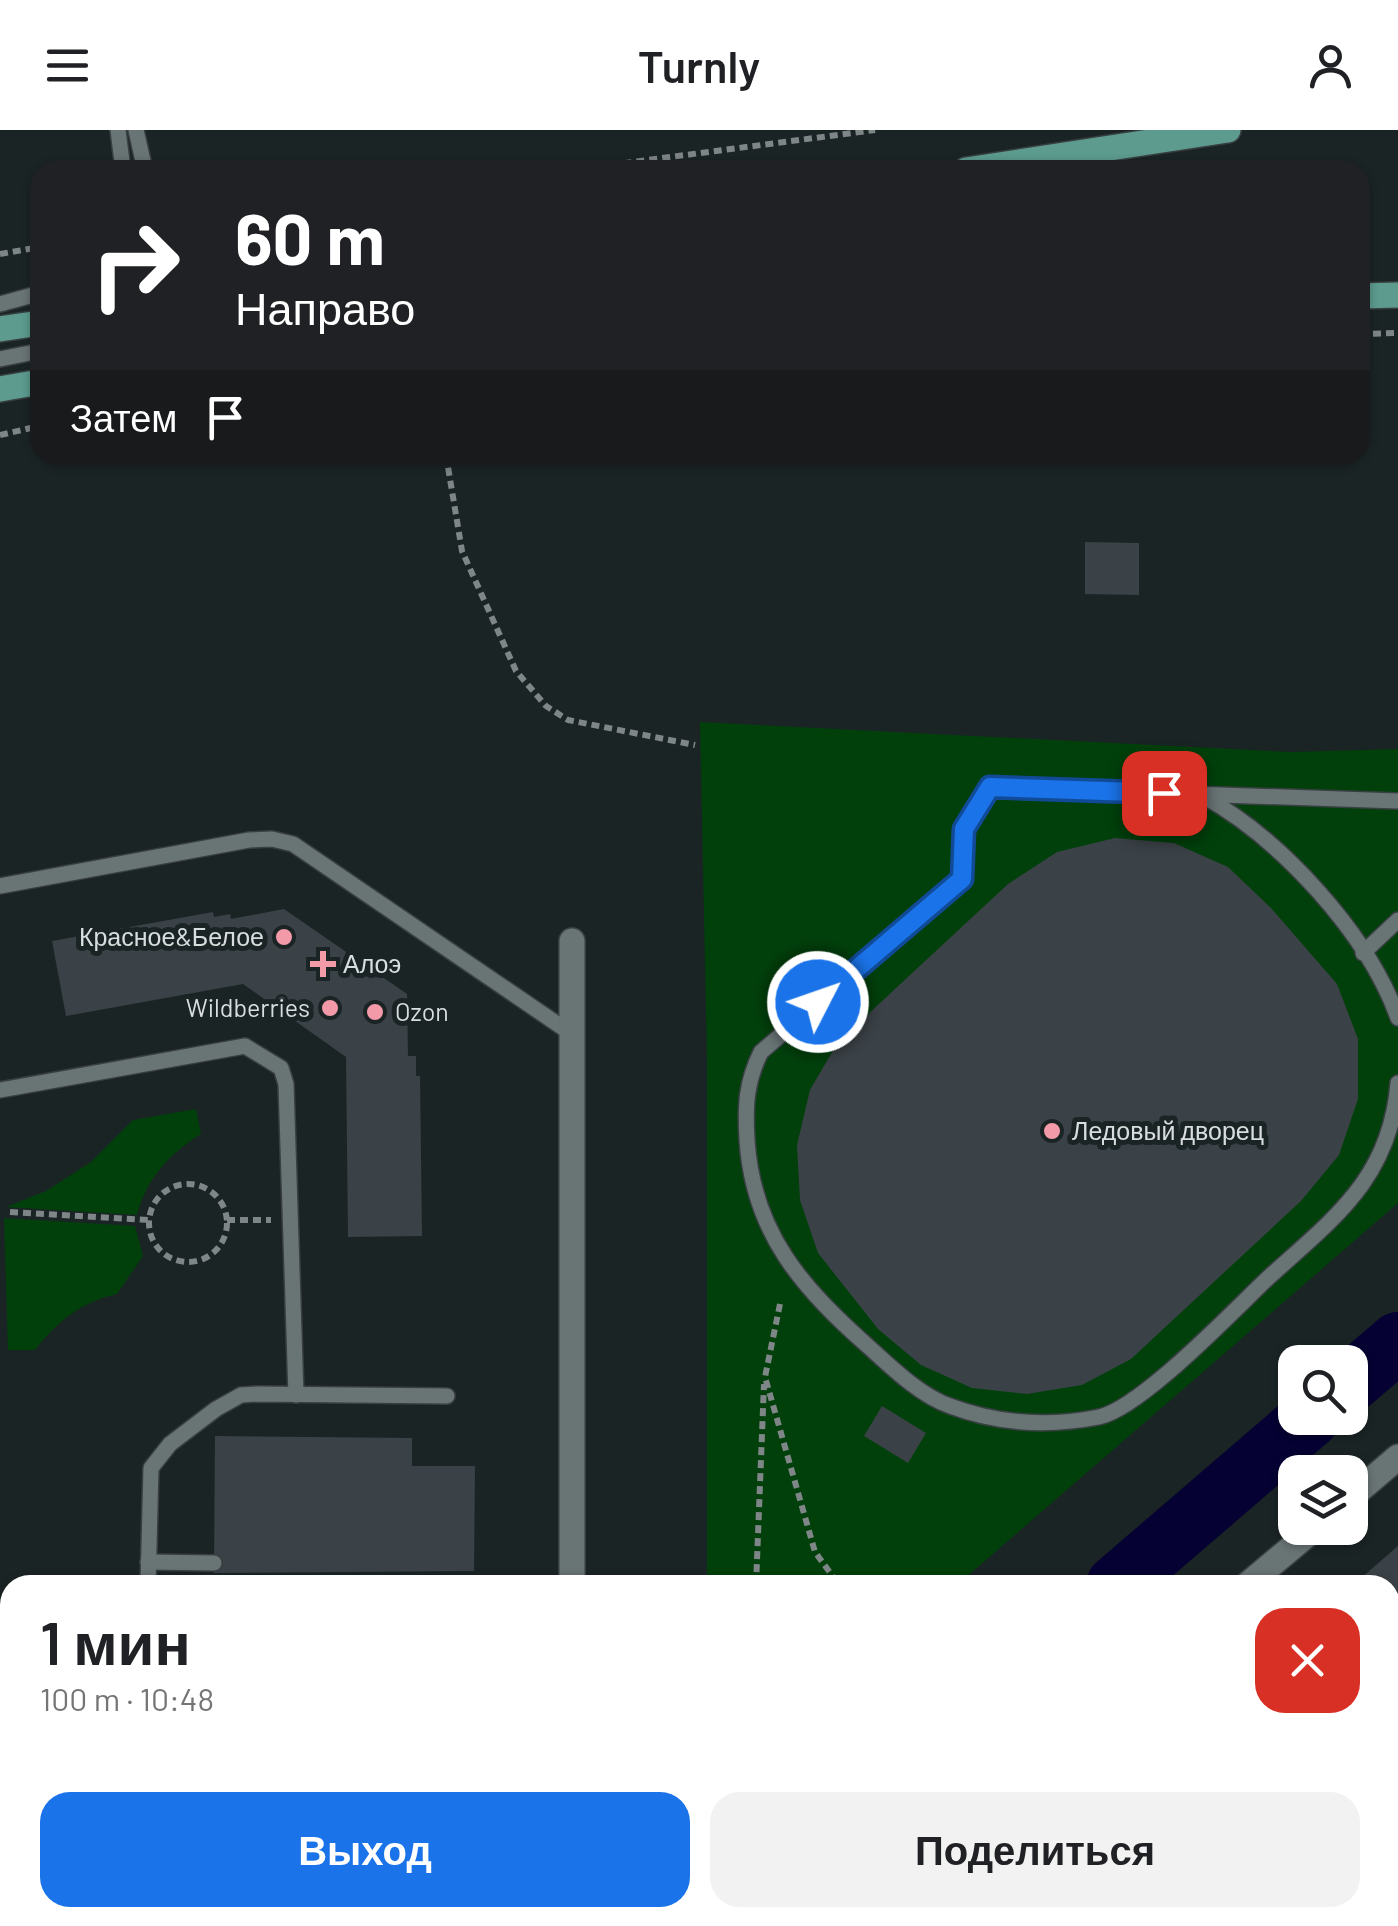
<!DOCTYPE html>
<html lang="ru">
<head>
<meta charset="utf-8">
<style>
	:root { --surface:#fff; --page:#f2f2f2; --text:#202124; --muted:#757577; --accent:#1a73e8 }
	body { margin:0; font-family:Barlow,sans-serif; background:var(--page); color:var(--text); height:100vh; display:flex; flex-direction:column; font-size:38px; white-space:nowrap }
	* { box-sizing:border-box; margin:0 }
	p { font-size:32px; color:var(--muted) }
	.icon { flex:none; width:55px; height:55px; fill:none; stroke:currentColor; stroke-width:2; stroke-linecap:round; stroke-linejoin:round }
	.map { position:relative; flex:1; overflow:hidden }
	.sheet { position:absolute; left:0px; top:1445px; width:1400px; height:352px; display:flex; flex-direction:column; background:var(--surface); border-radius:30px 30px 0 0; box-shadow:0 2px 8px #0004 }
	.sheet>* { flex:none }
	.top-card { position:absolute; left:30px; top:30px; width:1340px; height:305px; border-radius:30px; box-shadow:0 2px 8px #0004; background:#202124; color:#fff; overflow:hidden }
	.tools { position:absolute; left:1278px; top:1215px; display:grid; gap:20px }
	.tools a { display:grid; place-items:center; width:90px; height:90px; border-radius:20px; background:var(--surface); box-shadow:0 2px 8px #0004; font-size:50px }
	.pin { position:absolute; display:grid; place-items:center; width:85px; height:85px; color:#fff; margin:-42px; border-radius:20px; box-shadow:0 5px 15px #0006 }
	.me { position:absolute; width:110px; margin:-55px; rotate:49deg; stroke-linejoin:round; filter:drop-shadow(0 0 8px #0008) }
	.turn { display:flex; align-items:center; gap:35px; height:210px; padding:0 40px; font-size:45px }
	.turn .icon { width:130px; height:130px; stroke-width:2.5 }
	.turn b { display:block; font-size:70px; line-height:85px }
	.then { display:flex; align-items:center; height:95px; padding:0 40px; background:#0003; gap:20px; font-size:38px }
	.round { display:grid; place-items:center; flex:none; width:105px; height:105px; border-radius:30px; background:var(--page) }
	.summary { display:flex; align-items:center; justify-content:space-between; height:170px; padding:0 40px }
	h1 { font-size:60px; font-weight:600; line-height:75px }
	.action { display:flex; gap:20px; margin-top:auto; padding:20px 40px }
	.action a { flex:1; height:115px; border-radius:30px; background:var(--accent); color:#fff; font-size:40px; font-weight:600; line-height:115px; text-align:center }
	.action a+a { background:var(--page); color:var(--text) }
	header { display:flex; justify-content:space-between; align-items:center; height:130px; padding:0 40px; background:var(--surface); font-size:45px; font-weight:600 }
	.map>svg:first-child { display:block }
</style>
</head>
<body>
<header><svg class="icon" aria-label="menu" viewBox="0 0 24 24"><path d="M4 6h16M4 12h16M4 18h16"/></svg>Turnly<svg class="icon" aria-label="person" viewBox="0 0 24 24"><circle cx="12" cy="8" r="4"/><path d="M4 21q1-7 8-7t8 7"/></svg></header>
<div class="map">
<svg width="1398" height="1796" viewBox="0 0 1398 1796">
	<rect width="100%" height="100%" fill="#1b2425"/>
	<g fill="#01400b">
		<polygon points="700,592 1291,622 1398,619 1398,1073 957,1455 707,1455 707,930"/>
		<path d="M196 979 201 1004C169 1024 147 1048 137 1085L6 1077 46 1061 91 1032 133 990Z"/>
		<path d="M4 1088 135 1096 143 1126 117 1164C81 1172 58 1191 35 1220H8Z"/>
	</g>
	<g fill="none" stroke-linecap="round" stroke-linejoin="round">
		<g stroke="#050132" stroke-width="60">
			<polyline points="1350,1253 1398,1212"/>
			<polyline points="1116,1455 1310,1288"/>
			<polyline points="801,1796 804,1788"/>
		</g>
	</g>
	<g fill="#3b4247">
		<polygon points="1085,412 1139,413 1139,465 1085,464"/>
		<polygon points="1115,708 1174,713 1228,737 1271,778 1337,854 1358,909 1358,969 1339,1025 1301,1071 1131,1229 1082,1255 1027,1264 972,1258 921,1235 878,1199 818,1123 800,1070 797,1015 810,960 838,912 1008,754 1057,722"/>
		<polygon points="284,779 407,864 408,926 416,926 416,946 420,946 422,1106 348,1107 346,927 243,854 66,886 52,811 213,782 214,787 230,784 231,789"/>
		<polygon points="882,1276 926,1303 908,1333 864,1306"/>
		<polygon points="215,1306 412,1308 412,1336 475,1336 474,1441 214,1443"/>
		<polygon points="1398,1416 1398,1507 1390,1514 1390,1455 1353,1455"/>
		<rect x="1086" y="1788" width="77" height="8"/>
	</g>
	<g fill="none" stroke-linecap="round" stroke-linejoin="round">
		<defs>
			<g id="service">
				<polyline points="118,0 123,40"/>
				<polyline points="136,0 145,40"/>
				<polyline points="0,174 40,163"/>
				<polyline points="0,229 40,221"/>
				<path d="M1203 666C1281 709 1368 804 1398 888"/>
				<path d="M1398 671 990 657 964 699 962 749 761 922C746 952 745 976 747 1010 753 1103 802 1158 870 1218 892 1238 921 1266 950 1276 998 1294 1048 1297 1099 1287 1141 1278 1233 1181 1268 1148 1334 1088 1390 1049 1398 953"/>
				<polyline points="0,756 249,710 272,709 293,714 572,904"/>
				<polyline points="1363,823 1398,790"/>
				<polyline points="0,960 245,916 281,938 286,954 296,1265"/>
				<polyline points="148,1432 214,1433"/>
				<polyline points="148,1455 151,1338 170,1314 216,1279 241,1265 257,1264 447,1266"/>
				<polyline points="1390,1591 1398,1584"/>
				<polyline points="0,1686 10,1687"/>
				<polyline points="304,1788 312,1796"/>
				<polyline points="145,1796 146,1788"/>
				<polyline points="1206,1796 1207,1788"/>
			</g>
			<g id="minor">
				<polyline points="1350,1368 1398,1327"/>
				<polyline points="572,1455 572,811"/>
				<polyline points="1247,1455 1315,1398"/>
				<polyline points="993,1788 993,1796"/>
				<polyline points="571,1796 571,1788"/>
			</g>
			<g id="primary">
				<polyline points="966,40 1228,0"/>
				<polyline points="1360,166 1398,165"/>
				<polyline points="0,199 40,193"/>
				<polyline points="0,259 40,252"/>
			</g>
		</defs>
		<use href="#service" stroke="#383f40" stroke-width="18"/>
		<use href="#minor" stroke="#383f40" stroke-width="28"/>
		<use href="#primary" stroke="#383f40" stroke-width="28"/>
		<g stroke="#7f8687" stroke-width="6" stroke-dasharray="8 5" stroke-linecap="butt">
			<polyline points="572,40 875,0"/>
			<polyline points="0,124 40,117"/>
			<polyline points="1360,204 1398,203"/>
			<polyline points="0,305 40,296"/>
			<polyline points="446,325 462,421 516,541 546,576 568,590 695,615"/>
			<circle cx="188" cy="1093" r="39"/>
			<polyline points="10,1082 150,1090"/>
			<polyline points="227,1090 271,1090"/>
			<polyline points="780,1174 765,1247 815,1422 839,1455"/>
			<polyline points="756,1455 764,1254"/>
			<polyline points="75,1788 75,1796"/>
			<polyline points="671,1796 681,1788"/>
		</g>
		<use href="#service" stroke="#697475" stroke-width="15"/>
		<use href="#minor" stroke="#697475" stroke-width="25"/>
		<use href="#primary" stroke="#5c9b8e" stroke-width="25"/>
	</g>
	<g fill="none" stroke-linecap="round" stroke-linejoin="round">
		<defs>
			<polyline id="route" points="818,872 962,749 964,699 990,657 1164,663"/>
		</defs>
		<use href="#route" stroke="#114b97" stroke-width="25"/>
		<use href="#route" stroke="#1a73e8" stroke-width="18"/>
	</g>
	<g fill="#f39aa9" stroke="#1b2425" stroke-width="4">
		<circle cx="284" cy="807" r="10"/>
		<path d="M318 819h10v10h10v10h-10v10h-10v-10h-10v-10h10z"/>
		<circle cx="330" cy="878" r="10"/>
		<circle cx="375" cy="882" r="10"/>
		<circle cx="1052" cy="1001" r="10"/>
	</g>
	<g text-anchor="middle" stroke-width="10" stroke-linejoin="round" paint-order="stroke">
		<g font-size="25" fill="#d8ddde" stroke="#1b2425" text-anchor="start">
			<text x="264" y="816" text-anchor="end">Красное&amp;Белое</text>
			<text x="343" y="843">Алоэ</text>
			<text x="310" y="887" text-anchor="end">Wildberries</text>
			<text x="395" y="891">Ozon</text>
			<text x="1072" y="1010">Ледовый дворец</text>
		</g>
	</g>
</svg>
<div class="tools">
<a><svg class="icon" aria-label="search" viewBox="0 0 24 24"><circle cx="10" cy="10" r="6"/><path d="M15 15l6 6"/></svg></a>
<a><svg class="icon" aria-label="layers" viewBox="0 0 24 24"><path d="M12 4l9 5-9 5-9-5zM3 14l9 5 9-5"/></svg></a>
</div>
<div class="pin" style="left:1164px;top:663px;background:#d93025"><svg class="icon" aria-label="arrive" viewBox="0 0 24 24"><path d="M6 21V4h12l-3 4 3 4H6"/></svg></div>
<svg class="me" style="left:818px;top:872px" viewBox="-20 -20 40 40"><circle r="17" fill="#1a73e8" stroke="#fff" stroke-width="3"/><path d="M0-11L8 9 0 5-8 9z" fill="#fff"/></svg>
<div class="top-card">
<div class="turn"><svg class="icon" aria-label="right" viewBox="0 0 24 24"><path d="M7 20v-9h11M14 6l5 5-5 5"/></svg><div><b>60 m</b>Направо</div></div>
<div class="then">Затем<svg class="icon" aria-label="arrive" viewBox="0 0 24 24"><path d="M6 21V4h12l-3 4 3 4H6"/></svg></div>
</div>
<section class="sheet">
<div class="summary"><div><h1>1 мин</h1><p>100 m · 10:48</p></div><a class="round" style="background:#d93025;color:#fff"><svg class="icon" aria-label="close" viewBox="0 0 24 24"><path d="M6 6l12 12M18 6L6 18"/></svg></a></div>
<div class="action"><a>Выход</a><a>Поделиться</a></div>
</section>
</div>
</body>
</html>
